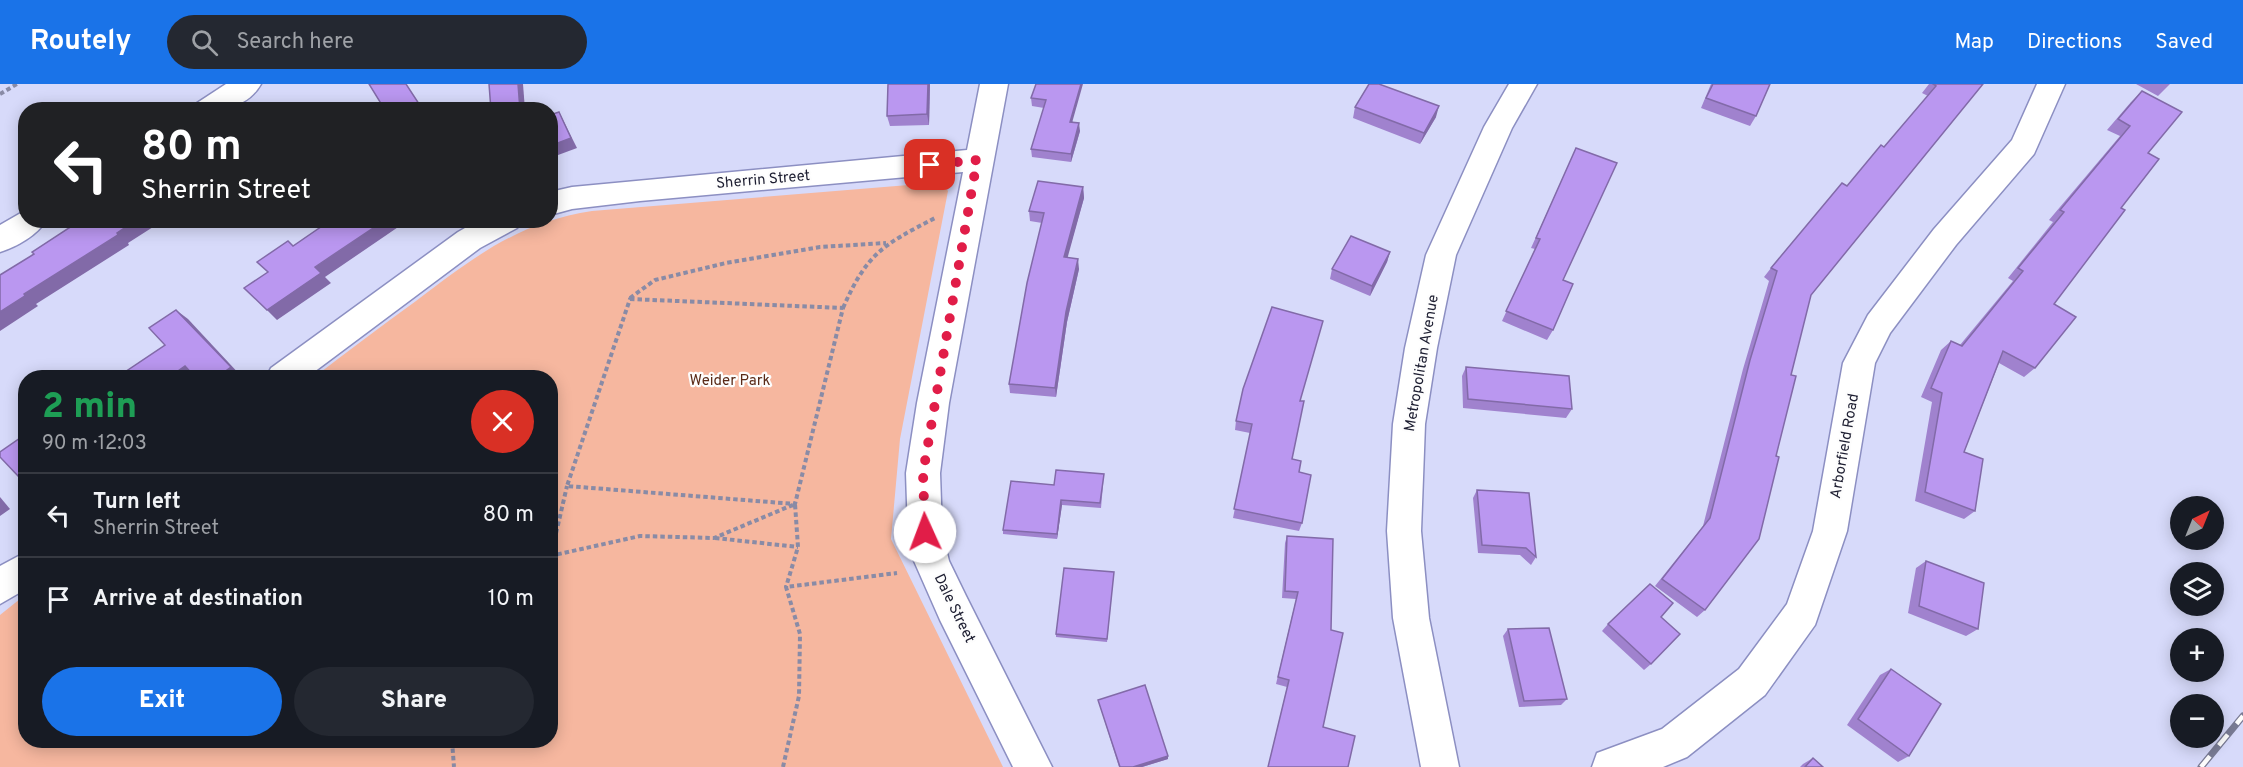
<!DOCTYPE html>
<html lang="en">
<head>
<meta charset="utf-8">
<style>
	:root { --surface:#171b24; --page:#242831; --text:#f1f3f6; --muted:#9ea1a6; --line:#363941; --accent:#1a73e8 }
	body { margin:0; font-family:Overpass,sans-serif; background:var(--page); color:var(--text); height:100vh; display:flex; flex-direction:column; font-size:22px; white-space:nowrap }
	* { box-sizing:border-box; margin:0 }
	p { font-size:20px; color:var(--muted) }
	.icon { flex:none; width:33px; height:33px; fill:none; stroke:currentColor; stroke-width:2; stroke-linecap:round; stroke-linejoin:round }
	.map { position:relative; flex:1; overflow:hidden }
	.panel { position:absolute; left:18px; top:286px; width:540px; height:378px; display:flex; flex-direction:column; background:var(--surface); border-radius:24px; box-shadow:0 3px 15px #0003 }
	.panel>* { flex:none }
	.guide { position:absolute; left:18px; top:18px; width:540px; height:126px; border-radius:24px; box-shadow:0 3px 15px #0003; background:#202124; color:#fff; overflow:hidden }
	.needle { width:39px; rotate:43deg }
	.fabs { position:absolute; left:2170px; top:412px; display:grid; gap:12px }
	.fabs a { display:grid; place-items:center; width:54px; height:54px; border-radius:50%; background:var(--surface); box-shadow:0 3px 15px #0003; font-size:30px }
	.pin { position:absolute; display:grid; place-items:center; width:51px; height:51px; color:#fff; margin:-26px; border-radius:12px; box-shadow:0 3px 9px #0006 }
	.me { position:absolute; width:66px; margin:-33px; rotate:358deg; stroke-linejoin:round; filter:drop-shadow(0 0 4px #0008) }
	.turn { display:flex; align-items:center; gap:21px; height:126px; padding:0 24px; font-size:27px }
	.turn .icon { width:78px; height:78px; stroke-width:2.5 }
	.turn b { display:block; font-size:42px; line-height:51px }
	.round { display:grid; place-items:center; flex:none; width:63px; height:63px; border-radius:32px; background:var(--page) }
	.headline { display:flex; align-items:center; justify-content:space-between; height:102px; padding:0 24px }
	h1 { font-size:36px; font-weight:800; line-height:45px; color:#1e9e55 }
	.cta { display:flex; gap:12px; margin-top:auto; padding:12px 24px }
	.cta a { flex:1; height:69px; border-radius:36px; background:var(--accent); color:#fff; font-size:24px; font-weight:800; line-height:69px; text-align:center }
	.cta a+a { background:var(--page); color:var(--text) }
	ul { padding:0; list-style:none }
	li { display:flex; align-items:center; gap:18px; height:84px; padding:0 24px; border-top:2px solid var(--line) }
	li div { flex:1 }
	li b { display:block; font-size:22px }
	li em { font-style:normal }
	header { display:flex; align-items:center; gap:36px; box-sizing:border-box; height:84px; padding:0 30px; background:var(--accent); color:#fff }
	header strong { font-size:28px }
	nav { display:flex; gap:33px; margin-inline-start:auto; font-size:21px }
	.search { width:420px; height:54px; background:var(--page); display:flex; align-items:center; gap:15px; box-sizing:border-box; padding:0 21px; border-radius:33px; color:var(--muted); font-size:22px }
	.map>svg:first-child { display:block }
</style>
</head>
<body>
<header>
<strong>Routely</strong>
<div class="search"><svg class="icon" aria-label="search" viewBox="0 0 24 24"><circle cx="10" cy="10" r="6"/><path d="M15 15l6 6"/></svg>Search here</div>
<nav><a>Map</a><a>Directions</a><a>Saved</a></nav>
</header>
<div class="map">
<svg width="2243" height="683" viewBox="0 0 2243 683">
	<rect width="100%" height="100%" fill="#d7dafa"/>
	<path fill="#f6b79f" d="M933 99 944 102 948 107 900 355 891 455 1003 683H0V531L25 511 26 657H550V294H313C347 268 381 242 416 217 474 173 519 138 592 127Z"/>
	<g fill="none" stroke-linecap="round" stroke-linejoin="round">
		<defs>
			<g id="minor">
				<path d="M226 0H261C246 26 219 26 193 26L197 19Z"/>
				<polygon points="980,0 1008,0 949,319 940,389 942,448 949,477 966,512 1052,683 1013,683 940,536 914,477 908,448 906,389 917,319 963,88 640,117 572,125 550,131 550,108 572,103 967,66"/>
				<polygon points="1509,0 1537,0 1512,44 1456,171 1437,264 1425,340 1421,447 1429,534 1459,683 1421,683 1393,534 1387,447 1393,340 1405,264 1426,171 1484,43"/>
				<polygon points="2037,0 2065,0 2034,70 1956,161 1890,249 1875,279 1847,447 1815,541 1765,611 1687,673 1663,683 1592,683 1597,669 1662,645 1739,585 1787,520 1813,447 1843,279 1868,231 1934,145 2012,56"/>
				<path d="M26 126V136H46C38 151 16 163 0 168V141Z"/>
				<polygon points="479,136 521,136 517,144 480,164 306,294 266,294 271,284 458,148"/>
				<polygon points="26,468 26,505 0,520 0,482"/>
			</g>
		</defs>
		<use href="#minor" stroke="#8c8fc2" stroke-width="3"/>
		<g stroke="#898ba6" stroke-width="4" stroke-dasharray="4.5 3" stroke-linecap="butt">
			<polyline points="0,10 17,0"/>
			<polyline points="630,214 655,196 726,179 820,163 886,159"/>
			<polygon points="630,215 843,224 795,420 567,402"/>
			<path d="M843 224C867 169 883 161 935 134"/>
			<polyline points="715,454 798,463"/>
			<polyline points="551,471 567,402"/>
			<polyline points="550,472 640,452 714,454 795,420 798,463 786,503"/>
			<polyline points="452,657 454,683"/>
			<polyline points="783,683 799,612 800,550 786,503 897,489"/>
		</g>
		<use href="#minor" fill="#fff" fill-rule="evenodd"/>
		<defs>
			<polyline id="rail" points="2201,683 2243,632"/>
		</defs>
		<use href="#rail" stroke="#797b94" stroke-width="7"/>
		<use href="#rail" stroke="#fdfdfd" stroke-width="4.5" stroke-dasharray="14" stroke-linecap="butt"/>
	</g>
	<g fill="#a082ce">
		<polygon points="888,0 930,0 929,41 890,42 887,32"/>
		<polygon points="1036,0 1073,38 1080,47 1071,78 1032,73 1031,65 1044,24 1032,22 1031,14"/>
		<polygon points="1711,0 1770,0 1756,32 1750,42 1701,24"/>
		<polygon points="1929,0 1983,0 1811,211 1705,526 1697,533 1655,502 1703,442 1743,285 1769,197 1764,193 1771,184 1884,63 1928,12 1922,9"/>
		<polygon points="2136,0 2170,0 2158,12"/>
		<polygon points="2142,7 2148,69 2121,124 2054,220 2035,284 2024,293 1999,279 1964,368 1975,427 1964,435 1915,417 1932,318 1921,313 1941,266 1951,257 1960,261 2013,197 2008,194 2053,138 2049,136 2120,52 2107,46 2131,18"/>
		<polygon points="1355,23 1436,33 1420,60 1353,34"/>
		<polygon points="1576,64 1563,196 1553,246 1547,256 1502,237 1535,165 1531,164"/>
		<polygon points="1083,103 1084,114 1067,173 1079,185 1067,238 1056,313 1010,309 1009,300 1042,139 1030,137 1029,127"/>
		<polygon points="1390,168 1387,178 1370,212 1330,195 1332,185"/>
		<polygon points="1466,283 1572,325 1566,334 1463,324 1462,292"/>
		<polygon points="1301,317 1292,375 1299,388 1302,439 1299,447 1233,434 1250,349 1235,346 1236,337"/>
		<polygon points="1104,390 1101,424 1062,421 1057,455 1003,450 1003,446 1054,401"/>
		<polygon points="1477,406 1536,473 1531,481 1520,471 1478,469 1473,414"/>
		<polygon points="1287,452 1323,643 1348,683 1268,683 1287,603 1276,600 1296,515 1282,514 1285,459"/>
		<polygon points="1926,477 1978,545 1966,552 1908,529 1916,484"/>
		<polygon points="1114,488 1107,558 1056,553 1056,550"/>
		<polygon points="1661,533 1651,580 1644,586 1602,547 1608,540"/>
		<polygon points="1508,545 1567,615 1561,621 1519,623 1503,552"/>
		<polygon points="1891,585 1909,672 1898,678 1847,641 1880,591"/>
		<polygon points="1098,616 1168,675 1142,683 1119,683 1099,619"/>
		<polygon points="1813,674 1823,683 1800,683 1803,680"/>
	</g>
	<g fill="#826aa8">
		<polygon points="518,0 523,0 525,26 520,26"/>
		<polygon points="928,0 930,0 929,41 927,30"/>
		<polygon points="1081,0 1083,0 1070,46 1070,38"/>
		<polygon points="1439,22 1436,33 1420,60 1424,49"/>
		<polygon points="559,28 577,64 550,74 550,62"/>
		<polygon points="1079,39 1080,47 1071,78 1071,70"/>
		<polygon points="1083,103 1084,114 1065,183 1064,173"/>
		<polygon points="136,136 164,136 128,159 129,161 36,220 38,222 0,247 0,228 24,210"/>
		<polygon points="385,136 407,137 325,193 331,199 277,236 267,226 315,183"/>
		<polygon points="1390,168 1387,178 1370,212 1372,202"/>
		<polygon points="1078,175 1079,185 1067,238 1056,313 1055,304 1066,228"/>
		<polygon points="176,226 188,235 242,293 240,294 216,294"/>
		<polygon points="185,282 196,292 193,294 168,294"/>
		<polygon points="26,388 26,397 19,393"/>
		<polygon points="0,413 10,425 0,432"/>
		<polygon points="1061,416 1062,421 1057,455 1057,450"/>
		<polygon points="1168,672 1168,675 1142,683 1133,683"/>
	</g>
	<g fill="#ba97f0" stroke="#826aa8" stroke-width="1.5">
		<polygon points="369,0 406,0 423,26 385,26"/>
		<polygon points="489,0 518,0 520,26 491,26"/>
		<polygon points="888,0 928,0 927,30 887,32"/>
		<polygon points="1036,0 1081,0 1070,38 1079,39 1071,70 1031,65 1046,16 1031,14"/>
		<polygon points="1369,0 1379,0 1439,22 1424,49 1355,23"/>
		<polygon points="1713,0 1770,0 1756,32 1706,14"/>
		<polygon points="1933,0 1983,0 1811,211 1791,291 1796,292 1776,372 1779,373 1759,455 1705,526 1662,495 1710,434 1750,276 1777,187 1771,184 1842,99 1847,102 1881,61 1884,63 1936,2"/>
		<polygon points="2142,7 2182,28 2148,69 2159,75 2121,124 2125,126 2054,220 2076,233 2035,284 2003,267 1964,368 1983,375 1975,427 1925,408 1942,309 1931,304 1951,257 1962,262 2023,187 2018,184 2064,128 2060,126 2130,42 2118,35"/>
		<polygon points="559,28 571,54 550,62 550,31"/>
		<polygon points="1576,64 1617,79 1563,196 1573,200 1553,246 1506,227 1540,155 1536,154"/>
		<polygon points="1038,97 1083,103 1064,173 1078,175 1066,228 1055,304 1009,300 1027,199 1044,129 1029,127"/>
		<polygon points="81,136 136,136 117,149 118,151 24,210 25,212 0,228 0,191 34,170 32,168"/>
		<polygon points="331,136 385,136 315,183 321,189 267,226 244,204 268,188 257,178 288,157 293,162"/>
		<polygon points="1351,152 1390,168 1372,202 1332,185"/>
		<polygon points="1272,223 1323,237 1300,317 1304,317 1292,375 1301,377 1299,388 1311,391 1302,439 1234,425 1252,340 1236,337 1243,305"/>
		<polygon points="176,226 231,283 216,294 196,294 185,282 168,294 116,294 165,261 149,244"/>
		<polygon points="1466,283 1569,292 1572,325 1468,315"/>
		<polygon points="26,350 26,388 19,393 0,373 0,368"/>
		<polygon points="1056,386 1104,390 1100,419 1061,416 1057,450 1003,446 1011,397 1054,401"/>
		<polygon points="1477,406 1529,409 1536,473 1526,464 1482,461"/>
		<polygon points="1287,452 1333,455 1331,546 1343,549 1323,643 1355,652 1348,683 1268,683 1289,596 1278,593 1298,508 1285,507"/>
		<polygon points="1926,477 1984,499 1978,545 1919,522"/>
		<polygon points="1064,484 1114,488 1107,555 1056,550"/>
		<polygon points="1650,500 1673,519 1661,533 1680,550 1651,580 1608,540"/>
		<polygon points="1549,544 1567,615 1524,617 1508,545"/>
		<polygon points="1891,585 1941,620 1909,672 1858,635"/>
		<polygon points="1145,601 1168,672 1133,683 1120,683 1098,616"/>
		<polygon points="1813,674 1823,683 1805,683"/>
	</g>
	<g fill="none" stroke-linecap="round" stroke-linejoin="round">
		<polyline stroke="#e11d48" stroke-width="10" stroke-dasharray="0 18" points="925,448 923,389 977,76 930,81"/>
	</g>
	<g text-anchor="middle" stroke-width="4.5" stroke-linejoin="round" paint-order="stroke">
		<g font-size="15" fill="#1d1e31" stroke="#fdfdfd">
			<text transform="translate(763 95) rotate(-5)" y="5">Sherrin Street</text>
			<text transform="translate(1421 279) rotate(-80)" y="5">Metropolitan Avenue</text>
			<text transform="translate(1844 362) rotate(-80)" y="5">Arborfield Road</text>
			<text transform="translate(955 524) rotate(64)" y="5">Dale Street</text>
		</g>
		<g font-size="15" fill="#5a2a17" stroke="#fdfdfd">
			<text x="730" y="301">Weider Park</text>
		</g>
	</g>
</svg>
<div class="fabs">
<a><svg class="needle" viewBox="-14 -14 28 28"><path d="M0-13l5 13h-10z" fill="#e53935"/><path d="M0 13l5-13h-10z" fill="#9ea1a6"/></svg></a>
<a><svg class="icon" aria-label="layers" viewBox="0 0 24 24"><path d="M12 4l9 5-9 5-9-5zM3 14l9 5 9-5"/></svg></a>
<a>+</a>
<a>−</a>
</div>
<div class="pin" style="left:930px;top:81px;background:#d93025"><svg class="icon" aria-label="arrive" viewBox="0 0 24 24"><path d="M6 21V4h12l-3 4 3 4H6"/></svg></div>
<svg class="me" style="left:925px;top:448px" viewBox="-20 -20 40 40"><circle r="19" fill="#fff"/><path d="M0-13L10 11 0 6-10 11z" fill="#e11d48"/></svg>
<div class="guide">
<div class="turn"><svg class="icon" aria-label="left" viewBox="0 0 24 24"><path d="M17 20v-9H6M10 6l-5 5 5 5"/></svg><div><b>80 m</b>Sherrin Street</div></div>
</div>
<section class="panel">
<div class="headline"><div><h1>2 min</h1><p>90 m · 12:03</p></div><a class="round" style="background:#d93025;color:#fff"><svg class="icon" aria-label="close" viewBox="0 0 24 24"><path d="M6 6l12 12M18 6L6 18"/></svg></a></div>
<ul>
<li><svg class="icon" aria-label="left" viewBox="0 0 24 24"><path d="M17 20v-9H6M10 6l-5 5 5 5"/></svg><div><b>Turn left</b><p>Sherrin Street</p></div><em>80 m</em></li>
<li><svg class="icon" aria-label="arrive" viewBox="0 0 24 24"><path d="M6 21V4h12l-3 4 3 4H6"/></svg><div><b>Arrive at destination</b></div><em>10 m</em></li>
</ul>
<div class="cta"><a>Exit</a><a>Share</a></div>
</section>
</div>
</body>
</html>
